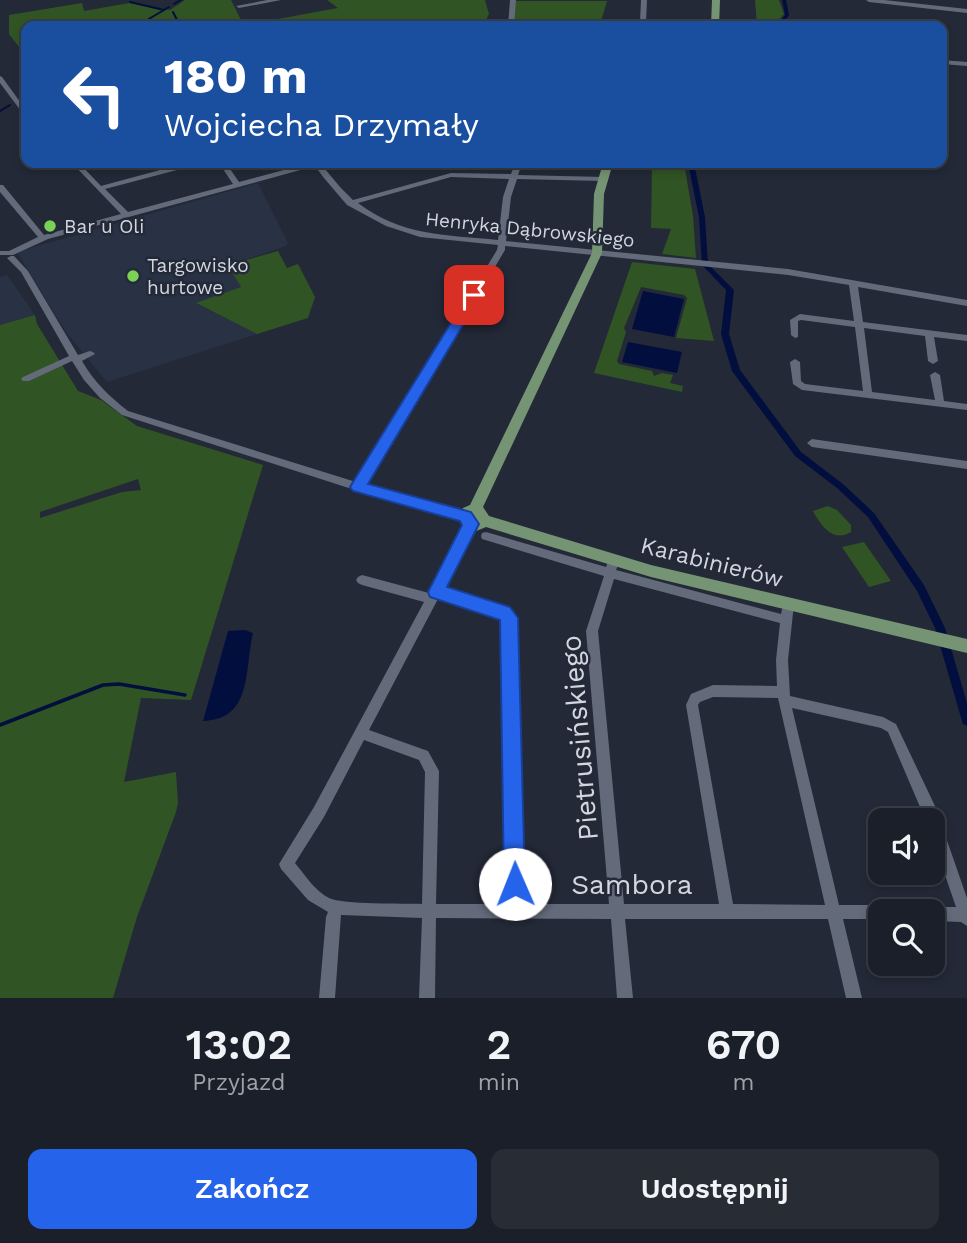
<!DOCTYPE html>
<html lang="pl">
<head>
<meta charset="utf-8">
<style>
	:root { --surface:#1a1f29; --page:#272c35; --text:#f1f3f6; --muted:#9fa2a8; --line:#383d46; --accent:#2563eb }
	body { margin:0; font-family:"Work Sans",sans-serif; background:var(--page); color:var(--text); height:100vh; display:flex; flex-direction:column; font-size:26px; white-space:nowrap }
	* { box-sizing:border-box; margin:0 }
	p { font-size:23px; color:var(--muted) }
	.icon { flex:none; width:38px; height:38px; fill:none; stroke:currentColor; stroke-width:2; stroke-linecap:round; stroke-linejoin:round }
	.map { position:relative; height:998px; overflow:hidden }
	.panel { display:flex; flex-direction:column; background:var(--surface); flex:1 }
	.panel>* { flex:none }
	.banner { position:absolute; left:21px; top:21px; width:926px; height:147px; border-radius:14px; box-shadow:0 4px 10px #0003,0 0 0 2px var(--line); background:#1a4fa0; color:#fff; overflow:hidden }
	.tools { position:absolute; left:868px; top:808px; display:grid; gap:14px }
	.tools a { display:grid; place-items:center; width:77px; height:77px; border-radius:14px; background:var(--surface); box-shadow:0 4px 10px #0003,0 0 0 2px var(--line); font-size:35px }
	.pin { position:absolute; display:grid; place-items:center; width:60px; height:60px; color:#fff; margin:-30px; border-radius:14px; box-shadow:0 4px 10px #0006 }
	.me { position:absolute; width:77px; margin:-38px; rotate:359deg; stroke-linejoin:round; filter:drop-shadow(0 0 5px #0008) }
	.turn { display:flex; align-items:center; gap:24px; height:147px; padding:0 28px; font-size:32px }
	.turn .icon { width:91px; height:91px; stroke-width:2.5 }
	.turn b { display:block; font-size:49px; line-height:60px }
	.eta { display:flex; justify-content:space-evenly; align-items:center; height:119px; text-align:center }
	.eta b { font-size:42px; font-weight:600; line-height:49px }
	.primary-button { display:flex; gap:14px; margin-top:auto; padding:14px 28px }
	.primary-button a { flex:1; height:80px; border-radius:14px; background:var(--accent); color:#fff; font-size:28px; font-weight:600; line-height:80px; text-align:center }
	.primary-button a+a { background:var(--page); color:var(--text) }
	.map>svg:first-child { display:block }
</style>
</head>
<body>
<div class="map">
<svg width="967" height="998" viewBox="0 0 967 998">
	<rect width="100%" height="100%" fill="#232937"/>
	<g fill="#293245">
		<polygon points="258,183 288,243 286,246 229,265 241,287 197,304 257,334 107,382 66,332 17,252"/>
		<polygon points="7,275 35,315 0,325 0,277"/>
	</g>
	<g fill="#315424" fill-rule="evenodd">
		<polygon points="185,0 231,0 244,26 26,26 26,56 9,34 9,15 82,3 84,11 129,3 170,10"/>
		<polygon points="327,0 485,0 489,14 483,26 250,24 338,8"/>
		<polygon points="755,0 779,0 784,14 774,26 757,26"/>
		<polygon points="515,1 607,1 602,18 595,26 513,26"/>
		<polygon points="667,163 684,163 693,216 696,258 662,254 671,229 651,228 652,164 666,167"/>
		<polygon points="278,251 287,268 298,264 315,297 308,318 257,334 196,303 241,287 228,265"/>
		<polygon points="632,262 695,269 714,341 676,338 687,298 684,295 641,287 624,328 626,332 617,361 619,364 652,371 654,376 662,373 673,375 670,383 683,386 682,392 594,373"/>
		<path d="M35 315 37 324 78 391 101 400 137 426 263 465 191 700 141 698 124 782 176 772 178 803 176 812 137 917 113 998H0V325ZM138 479 141 490 122 492 40 518V512Z"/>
		<path d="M828 506 837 510 851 525V532C833 543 821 526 813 511Z"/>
		<polygon points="864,542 891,581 869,587 842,547"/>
	</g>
	<g fill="#020f3e">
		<polygon points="643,291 684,299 674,337 632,329"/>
		<polygon points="628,342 682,352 677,373 622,362"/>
		<path d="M245 630 253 633C244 671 253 719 203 721L228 631Z"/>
	</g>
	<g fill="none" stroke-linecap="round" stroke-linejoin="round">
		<g stroke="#020f3e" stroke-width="2">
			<polyline points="130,2 164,10"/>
			<polyline points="174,4 181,0"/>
			<polyline points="173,12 180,26"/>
			<polyline points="137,26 169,7"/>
			<polyline points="0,111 10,105"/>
		</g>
		<polyline stroke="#020f3e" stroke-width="3.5" points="0,725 103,685 119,684 185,695"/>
		<g fill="#020f3e" fill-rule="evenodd">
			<polygon points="782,0 786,0 789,15 781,26 777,26 785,15"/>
			<polygon points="688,163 694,163 705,217 708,264 734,290 729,334 740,370 801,452 843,484 874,513 924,585 945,628 967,703 967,726 963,724 962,721 935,628 917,591 868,517 837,488 795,456 732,371 721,334 726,290 702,265 699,217"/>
		</g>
		<g fill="#636a7a" fill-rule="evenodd">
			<polygon points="267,0 281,0 239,8 236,6"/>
			<polygon points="510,0 516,0 514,26 508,26"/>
			<polygon points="641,0 647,0 646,21 668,26 645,24 643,26 637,26 640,22"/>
			<polygon points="866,0 884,0 967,9 967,13 869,2"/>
			<polygon points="942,60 967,62 967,66 942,64"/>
			<polygon points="0,76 2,77 26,110 26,116 24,115 0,83"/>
			<path d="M72 163H79L101 186 186 163H196V165L105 189 128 212 233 184 219 163H226L239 182 310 163H320L340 187 353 200 451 173 511 174 515 163H522L518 175 605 177V181H602L517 179 511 197 506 241 788 269 967 300V306L858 287 863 322 967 335V341L934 337 938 361 933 364 928 361 925 336 864 328 872 392 935 400 930 375 935 372 940 375 944 401 967 404V410L802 390 793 384 790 362 795 359 800 362 801 381 805 384 863 391 855 327 801 320 798 321V337L795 338 791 335 790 320 800 314 854 321 849 285 788 275 505 246V250L365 485 469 514 470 517 469 520 465 521 358 491 122 415 100 398 84 380 72 361 29 381H23L21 379 23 377 69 356 21 272 7 258 11 256H14L28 271 78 355 90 351 93 352 95 354 82 361C94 382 109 396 128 411L356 482 497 250 498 245 420 237 386 226 347 205 324 178 315 166 48 239 13 255H0V251H9L38 237 0 192V185H3L44 235 121 214ZM451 177 509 179 503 197 498 240C447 235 401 236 358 203Z"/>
			<polygon points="812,439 967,461 967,469 812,447 807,443"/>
			<path d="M471 520 475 521 476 524 443 588 508 608 515 618 522 904H609L586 631 604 576 482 539 481 536 482 533 486 532 606 567 610 557 614 555 618 557 620 560 616 570 781 614 784 601 788 599 792 601 794 604 788 660 790 696 883 717 896 724 935 806 967 898V926L961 922 933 921V912H927L928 909 933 907H956L933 840V821H926L888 732 881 728 792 708 839 905H886L891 907 893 912H880V919H843L862 998H846L828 919H625L633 998H617L611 919 436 918 435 998H419L422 918 341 915 335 998H319L326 917 328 912 308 900 281 869 279 864 314 807 424 602 362 585 358 583 356 580 358 577 362 575 429 593 467 521ZM614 579 780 623 776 660 777 686 713 685 691 694 686 705 719 904H624L598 631ZM439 597 500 616 503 620 508 904H436L439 771 428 751 369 730ZM713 697 778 698 825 905 733 904 698 705 700 702ZM364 740 419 760 425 772 422 904C402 903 344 905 329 898 315 891 305 875 295 863L324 817Z"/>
		</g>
		<g fill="#759473" fill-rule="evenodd">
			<polygon points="712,0 720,0 719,26 711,26"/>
			<polygon points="603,163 613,163 604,194 602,253 483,507 489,516 651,565 967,639 967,653 651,577 486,527 474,532 463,527 459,515 463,508 470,505 592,253 594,194"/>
		</g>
	</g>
	<polygon fill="#2563eb" stroke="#184099" stroke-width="2" points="474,290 481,295 368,484 471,512 479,524 447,587 510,607 518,618 525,884 522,892 515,895 507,892 504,884 500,620 430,597 428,592 462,525 460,521 353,491 350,487 468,295"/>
	<g fill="#7ad156" stroke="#232937" stroke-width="2.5">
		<circle cx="50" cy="226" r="7"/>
		<circle cx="133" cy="276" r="7"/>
	</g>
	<g text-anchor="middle" stroke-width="5" stroke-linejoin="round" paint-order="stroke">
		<g font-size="19" fill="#d1d6df" stroke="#232937" text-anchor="start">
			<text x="64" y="233">Bar u Oli</text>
			<text x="147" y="272">Targowisko<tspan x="147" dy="22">hurtowe</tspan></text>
		</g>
		<g font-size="19" fill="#d1d6df" stroke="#232937">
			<text transform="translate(530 229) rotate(6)" y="7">Henryka Dąbrowskiego</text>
		</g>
		<g font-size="23" fill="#d1d6df" stroke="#232937">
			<text transform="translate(712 562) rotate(14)" y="8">Karabinierów</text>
		</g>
		<g font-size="28" fill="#d1d6df" stroke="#232937">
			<text transform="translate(579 738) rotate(-95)" y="10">Pietrusińskiego</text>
			<text x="632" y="894">Sambora</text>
		</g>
	</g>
</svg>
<div class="tools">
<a><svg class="icon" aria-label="sound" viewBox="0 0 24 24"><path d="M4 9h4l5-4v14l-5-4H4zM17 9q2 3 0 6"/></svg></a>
<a><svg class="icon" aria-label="search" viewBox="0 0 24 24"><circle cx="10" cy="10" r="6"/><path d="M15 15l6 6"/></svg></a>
</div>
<div class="pin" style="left:474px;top:295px;background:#d93025"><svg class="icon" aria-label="arrive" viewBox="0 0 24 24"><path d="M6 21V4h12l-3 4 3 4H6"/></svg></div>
<svg class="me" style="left:515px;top:884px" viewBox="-20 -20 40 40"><circle r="19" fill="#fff"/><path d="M0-13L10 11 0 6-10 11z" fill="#2563eb"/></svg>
<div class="banner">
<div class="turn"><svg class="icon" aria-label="left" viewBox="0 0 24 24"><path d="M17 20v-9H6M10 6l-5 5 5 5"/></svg><div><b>180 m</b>Wojciecha Drzymały</div></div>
</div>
</div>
<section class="panel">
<div class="eta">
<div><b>13:02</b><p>Przyjazd</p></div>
<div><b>2</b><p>min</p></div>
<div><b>670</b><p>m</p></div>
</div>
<div class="primary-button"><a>Zakończ</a><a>Udostępnij</a></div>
</section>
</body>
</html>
